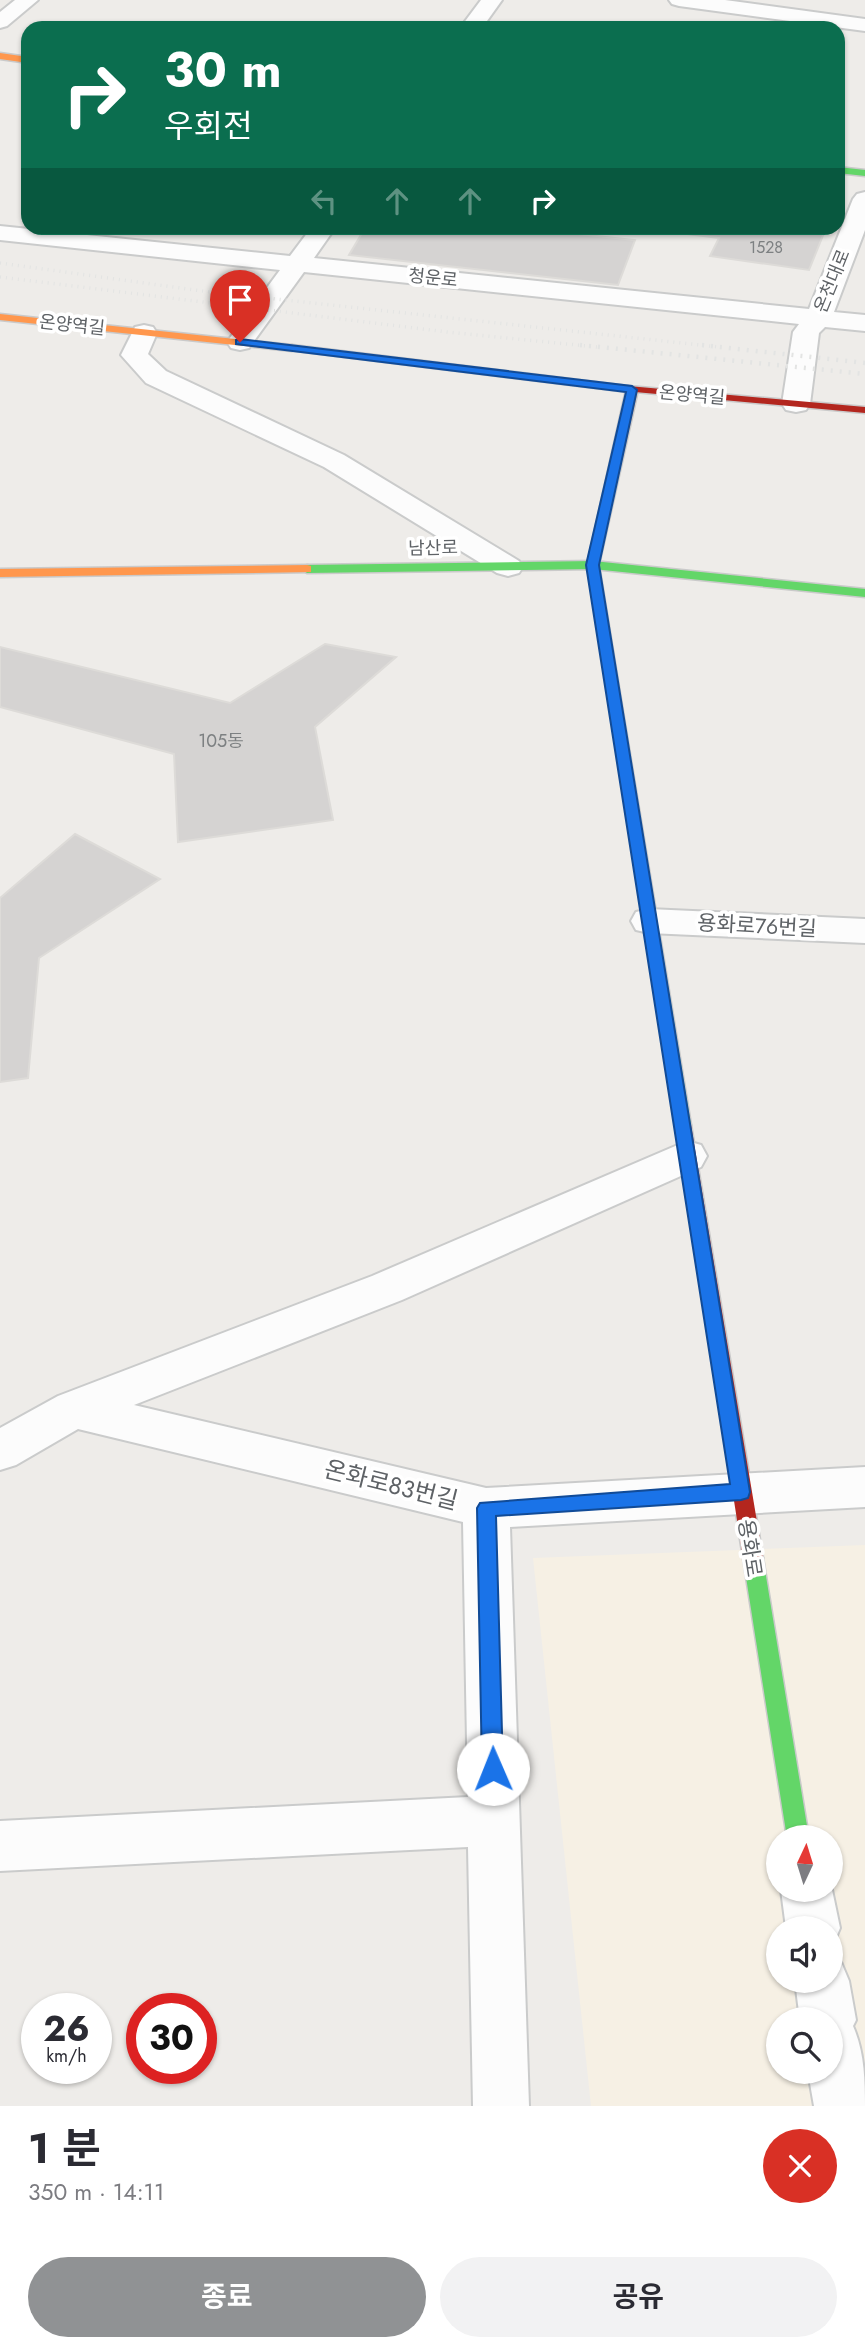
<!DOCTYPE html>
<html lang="ko">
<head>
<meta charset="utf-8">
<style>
	:root { --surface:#fff; --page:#f2f2f3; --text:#2b2b33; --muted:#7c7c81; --accent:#909294 }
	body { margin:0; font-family:Jost,"Noto Sans KR",sans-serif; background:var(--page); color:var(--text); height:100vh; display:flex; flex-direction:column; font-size:26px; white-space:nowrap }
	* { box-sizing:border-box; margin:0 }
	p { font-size:23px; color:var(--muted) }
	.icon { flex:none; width:38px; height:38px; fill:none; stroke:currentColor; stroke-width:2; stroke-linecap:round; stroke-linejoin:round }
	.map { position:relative; height:2106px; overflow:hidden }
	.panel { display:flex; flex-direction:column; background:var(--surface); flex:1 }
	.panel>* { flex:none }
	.guide { position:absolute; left:21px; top:21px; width:824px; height:214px; border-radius:21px; box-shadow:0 2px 5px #0004; background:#0b6e4f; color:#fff; overflow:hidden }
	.needle { width:46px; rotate:4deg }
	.fabs { position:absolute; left:766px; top:1825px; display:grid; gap:14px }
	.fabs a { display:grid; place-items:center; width:77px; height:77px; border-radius:50%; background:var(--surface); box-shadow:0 2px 5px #0004; font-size:35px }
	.speed { position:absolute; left:21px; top:1993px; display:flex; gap:14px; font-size:35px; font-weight:700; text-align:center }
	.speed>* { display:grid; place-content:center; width:91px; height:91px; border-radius:50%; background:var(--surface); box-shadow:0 2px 5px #0004; line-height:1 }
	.speed small { font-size:18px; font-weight:400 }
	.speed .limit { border:10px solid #d22; background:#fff; color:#111 }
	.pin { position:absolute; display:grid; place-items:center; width:60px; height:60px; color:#fff; margin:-72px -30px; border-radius:50% 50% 50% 0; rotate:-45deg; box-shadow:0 0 7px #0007 }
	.pin .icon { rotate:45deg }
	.me { position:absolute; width:77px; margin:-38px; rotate:359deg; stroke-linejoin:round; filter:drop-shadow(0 0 5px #0008) }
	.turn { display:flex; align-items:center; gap:24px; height:147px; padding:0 28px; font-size:32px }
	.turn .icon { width:91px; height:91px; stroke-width:2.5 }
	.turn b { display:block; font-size:49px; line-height:60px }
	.lanes { display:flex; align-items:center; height:66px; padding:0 28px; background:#0003; justify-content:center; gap:35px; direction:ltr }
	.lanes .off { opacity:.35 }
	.round { display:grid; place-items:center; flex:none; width:74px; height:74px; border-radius:37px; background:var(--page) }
	.headline { display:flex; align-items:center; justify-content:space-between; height:119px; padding:0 28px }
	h1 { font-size:42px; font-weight:700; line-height:52px }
	.button { display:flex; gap:14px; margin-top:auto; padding:14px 28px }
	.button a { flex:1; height:80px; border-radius:42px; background:var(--accent); color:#fff; font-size:28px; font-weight:700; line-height:80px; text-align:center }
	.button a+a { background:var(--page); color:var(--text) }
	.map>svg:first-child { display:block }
</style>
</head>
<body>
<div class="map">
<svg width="865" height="2106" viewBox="0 0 865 2106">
	<rect width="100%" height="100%" fill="#eeece9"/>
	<path fill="#f6f0e4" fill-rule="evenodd" d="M865 1545V2106H591L533 1558ZM779 1838H831V1890H779ZM779 1928H831V1981H779ZM779 2020H831V2072H779Z"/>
	<g fill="#d5d3d2" stroke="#dddbd8" stroke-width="2">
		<polygon points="365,228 521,228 635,240 618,285 349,255"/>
		<polygon points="640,228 826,228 809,270 710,256 719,238"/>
		<polygon points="325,644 396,657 315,727 333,820 178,842 174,754 0,707 0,647 230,703"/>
		<polygon points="75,834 160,879 39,958 28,1078 0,1082 0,898"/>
	</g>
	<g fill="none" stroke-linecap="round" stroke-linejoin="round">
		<defs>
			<g id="street">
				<polygon points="15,0 38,0 7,26 0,28 0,12"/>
				<polygon points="481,0 502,0 482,28 460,28"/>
				<polygon points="669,0 725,0 865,19 865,31 679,6 672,4"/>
				<polygon points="865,192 865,230 834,312 865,315 865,331 825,327 819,333 810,404 806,410 796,412 786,410 782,404 793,332 799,324 304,272 249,348 240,350 231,348 227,342 280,270 0,240 0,226 290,256 311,228 335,228 314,258 809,309 853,199 857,194"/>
				<polygon points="144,325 153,327 157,333 148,354 166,371 344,455 519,561 523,567 519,573 508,576 497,573 324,467 146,383 121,355 135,327"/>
				<polygon points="649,909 865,919 865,943 649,933 636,930 631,921 636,912"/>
				<polygon points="687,1141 701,1145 707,1156 701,1167 402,1300 134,1405 486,1488 865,1467 865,1507 510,1527 529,2106 473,2106 468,1847 0,1871 0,1821 468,1797 463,1522 78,1429 16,1465 0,1470 0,1428 58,1396 372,1276"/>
				<polygon points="831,1885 840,1928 832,1947 831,1928 786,1928 781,1890 831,1890"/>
				<path d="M831 1958 841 1962 849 1981 856 2020 853 2026C864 2051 865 2078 865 2106H814L808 2072H831V2020H800L795 1981H831Z"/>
			</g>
			<g id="fast">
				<polygon points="838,167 865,170 865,176 838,173"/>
				<polygon points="292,345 628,386 634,389 628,392 288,350 287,348"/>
				<polygon points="593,561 865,589 865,597 593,569 307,573 301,569 307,565"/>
				<polygon points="607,647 613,651 691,1125 689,1129 677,1129 675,1125 601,651"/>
				<polygon points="753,1550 760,1552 763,1558 809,1838 787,1838 743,1558 746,1552"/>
			</g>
			<g id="slow">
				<polygon points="0,53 28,57 28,63 0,59"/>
				<polygon points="0,314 292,345 297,348 292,351 0,320"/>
				<polygon points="632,387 638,390 599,565 613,651 607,655 601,651 587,565 626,390"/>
				<polygon points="307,565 311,566 311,572 0,577 0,569"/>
			</g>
			<g id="jam">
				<polygon points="628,386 865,407 865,413 624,391 624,387"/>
				<polygon points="683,1119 689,1121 691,1125 763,1558 760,1564 753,1566 746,1564 743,1558 675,1125 677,1121"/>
			</g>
		</defs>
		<use href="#street" stroke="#cacbcb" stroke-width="4"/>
		<use href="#fast" stroke="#cacaca" stroke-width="3"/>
		<use href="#slow" stroke="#cacaca" stroke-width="3"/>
		<use href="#jam" stroke="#cacaca" stroke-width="3"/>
		<use href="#street" fill="#fcfcfc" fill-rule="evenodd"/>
		<use href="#fast" fill="#63d668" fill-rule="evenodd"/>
		<use href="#slow" fill="#ff974d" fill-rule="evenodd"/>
		<use href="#jam" fill="#b3261e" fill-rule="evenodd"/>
		<g stroke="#e3e4e3" stroke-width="3.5" stroke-dasharray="1 5" stroke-linecap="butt">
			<polyline points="0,263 202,291 719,347"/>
			<polyline points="0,277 447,332 597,347"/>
		</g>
		<g stroke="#e3e4e3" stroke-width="4.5" stroke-dasharray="2 7" stroke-linecap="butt">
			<polyline points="580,345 865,374"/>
			<polyline points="702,345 865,363"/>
		</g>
	</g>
	<polygon fill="#1a73e8" stroke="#114b97" stroke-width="2" points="240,339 632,386 637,390 599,565 750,1492 748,1498 741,1500 496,1516 503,1769 500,1776 493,1778 485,1776 482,1769 477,1508 480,1503 730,1484 586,565 626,392 236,344 236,340"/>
	<g text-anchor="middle" stroke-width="7" stroke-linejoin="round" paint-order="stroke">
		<g font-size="16" fill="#7d8082">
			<text x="766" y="253">1528</text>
		</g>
		<g font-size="18" fill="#5e6266" stroke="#fff">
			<text transform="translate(433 278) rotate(6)" y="6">청운로</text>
			<text transform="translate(832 281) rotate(-68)" y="6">온천대로</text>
			<text transform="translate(72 325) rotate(6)" y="6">온양역길</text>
			<text transform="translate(692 395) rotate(5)" y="6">온양역길</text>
			<text transform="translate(433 548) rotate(-1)" y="6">남산로</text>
		</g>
		<g font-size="18" fill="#7d8082">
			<text x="221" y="747">105동</text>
		</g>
		<g font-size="21" fill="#5e6266" stroke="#fff">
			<text transform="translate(757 926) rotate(3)" y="7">용화로76번길</text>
			<text transform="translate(750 1548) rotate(81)" y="7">용화로</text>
		</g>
		<g font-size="24" fill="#5e6266" stroke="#fff">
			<text transform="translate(391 1485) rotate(14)" y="8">온화로83번길</text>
		</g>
	</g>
</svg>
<div class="fabs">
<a><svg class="needle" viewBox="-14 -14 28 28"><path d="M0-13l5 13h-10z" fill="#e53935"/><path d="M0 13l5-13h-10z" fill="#7c7c81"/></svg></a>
<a><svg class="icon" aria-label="sound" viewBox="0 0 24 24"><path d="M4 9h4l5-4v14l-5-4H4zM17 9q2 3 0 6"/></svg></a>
<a><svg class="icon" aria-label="search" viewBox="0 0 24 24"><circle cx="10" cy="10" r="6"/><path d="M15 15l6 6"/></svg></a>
</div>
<div class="speed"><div>26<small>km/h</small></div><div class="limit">30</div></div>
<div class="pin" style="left:240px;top:342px;background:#d93025"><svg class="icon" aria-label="arrive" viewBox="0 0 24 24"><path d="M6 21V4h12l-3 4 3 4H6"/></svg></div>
<svg class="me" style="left:493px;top:1769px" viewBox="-20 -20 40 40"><circle r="19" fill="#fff"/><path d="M0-13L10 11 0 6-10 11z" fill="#1a73e8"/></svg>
<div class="guide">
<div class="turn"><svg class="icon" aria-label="right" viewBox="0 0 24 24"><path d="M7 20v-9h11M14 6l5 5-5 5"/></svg><div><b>30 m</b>우회전</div></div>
<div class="lanes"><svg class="icon off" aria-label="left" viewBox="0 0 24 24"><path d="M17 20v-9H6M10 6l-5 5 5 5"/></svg><svg class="icon off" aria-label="ahead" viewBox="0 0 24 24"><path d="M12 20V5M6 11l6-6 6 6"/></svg><svg class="icon off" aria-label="ahead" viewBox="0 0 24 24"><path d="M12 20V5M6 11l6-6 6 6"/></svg><svg class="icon" aria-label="right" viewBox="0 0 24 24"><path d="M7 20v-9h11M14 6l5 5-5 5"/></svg></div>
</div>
</div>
<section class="panel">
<div class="headline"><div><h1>1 분</h1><p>350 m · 14:11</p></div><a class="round" style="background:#d93025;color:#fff"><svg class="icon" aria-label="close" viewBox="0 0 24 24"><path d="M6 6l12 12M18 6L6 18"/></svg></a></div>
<div class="button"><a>종료</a><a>공유</a></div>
</section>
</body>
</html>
